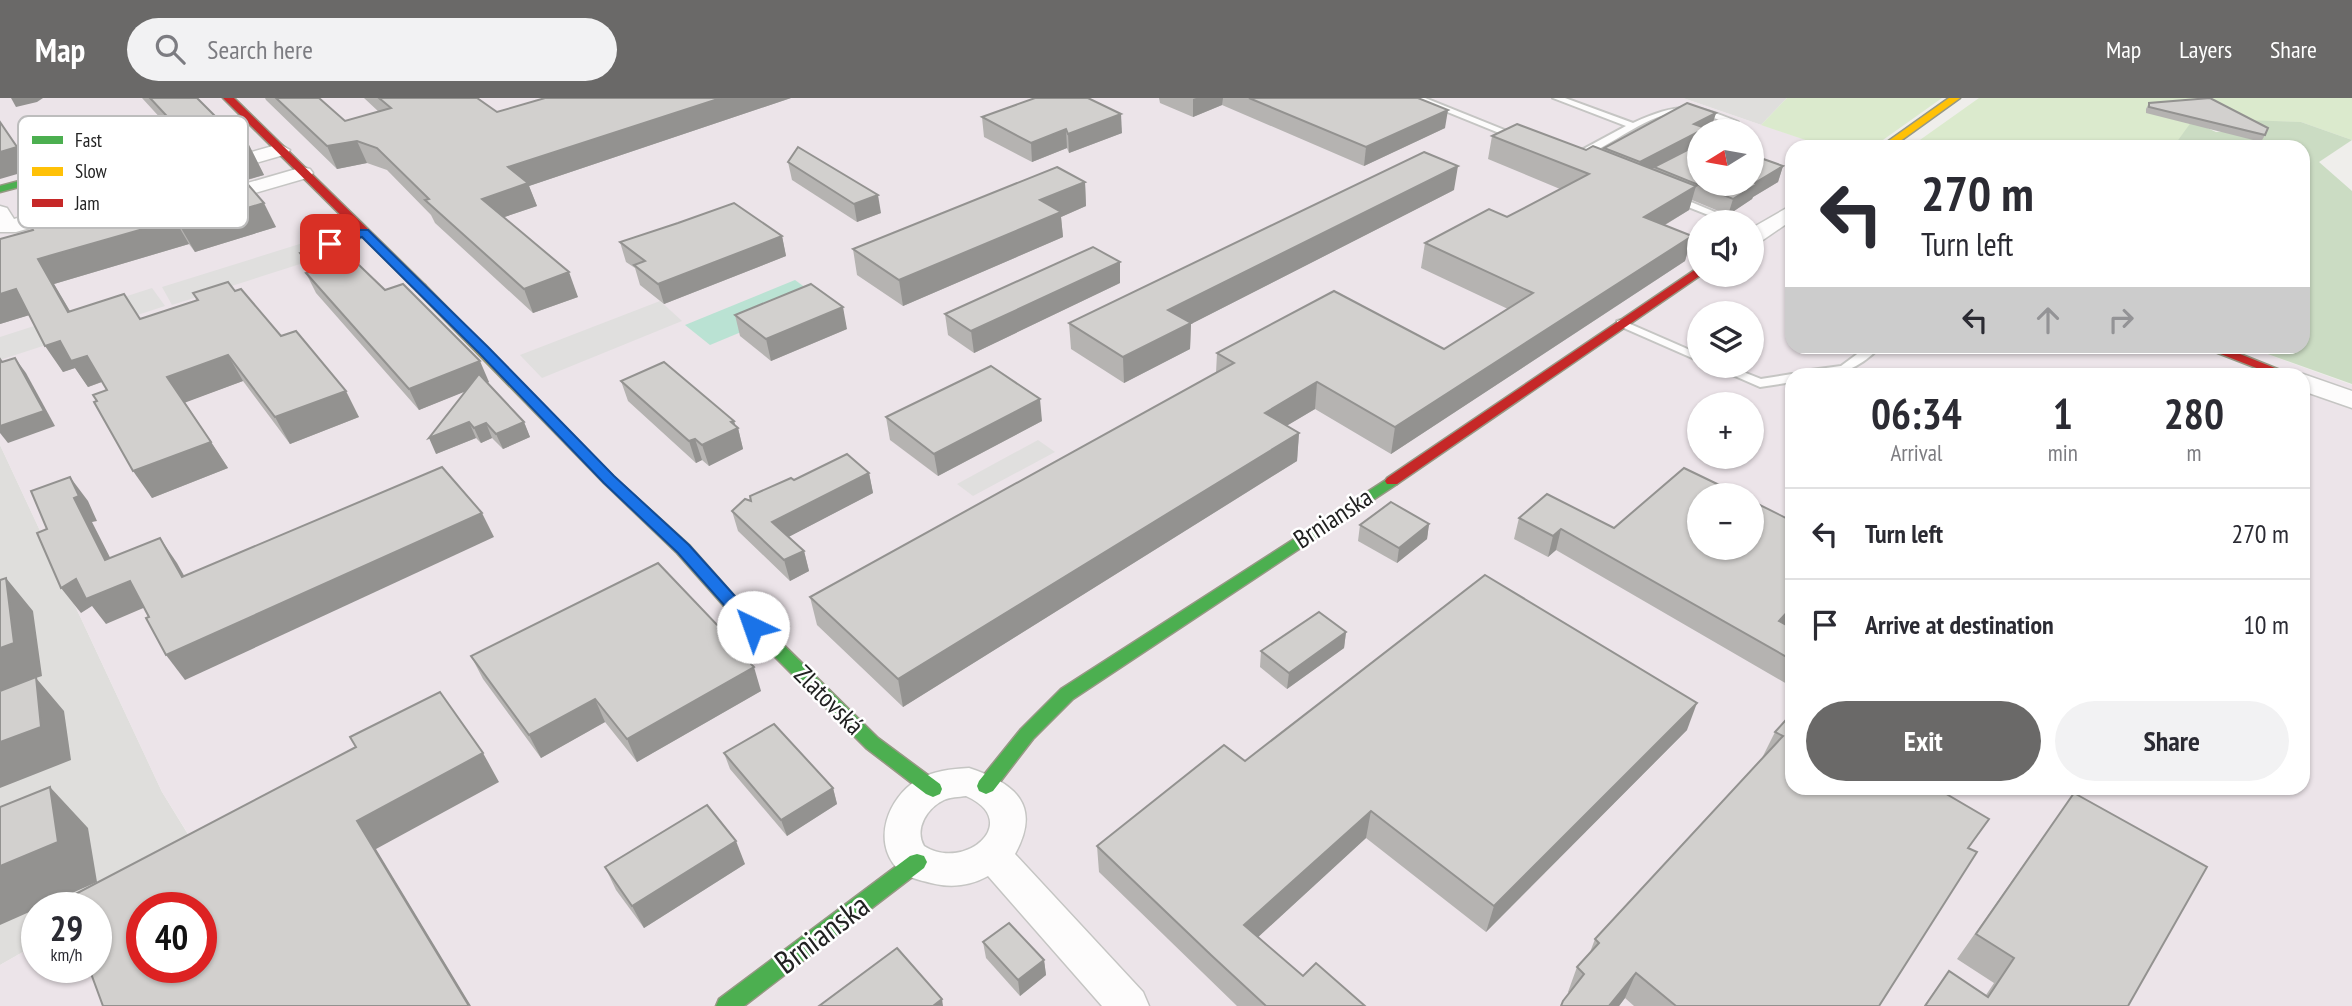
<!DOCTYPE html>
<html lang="en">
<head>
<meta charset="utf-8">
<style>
	:root { --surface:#fff; --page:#f2f2f3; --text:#2b2b33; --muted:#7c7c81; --line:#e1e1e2; --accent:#6a6968 }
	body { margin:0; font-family:"PT Sans Narrow",sans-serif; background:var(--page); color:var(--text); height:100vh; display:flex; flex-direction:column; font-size:26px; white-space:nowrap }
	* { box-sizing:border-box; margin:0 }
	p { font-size:23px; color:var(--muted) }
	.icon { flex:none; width:38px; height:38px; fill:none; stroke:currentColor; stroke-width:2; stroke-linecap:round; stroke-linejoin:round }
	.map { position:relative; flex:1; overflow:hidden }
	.drawer { position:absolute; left:1785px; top:270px; width:525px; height:427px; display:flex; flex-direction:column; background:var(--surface); border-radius:21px; box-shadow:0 2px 5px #0004 }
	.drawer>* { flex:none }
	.banner { position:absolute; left:1785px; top:42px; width:525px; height:214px; border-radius:21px; box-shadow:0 2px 5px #0004; background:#fff; color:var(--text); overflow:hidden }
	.needle { width:46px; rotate:259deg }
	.buttons { position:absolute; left:1687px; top:21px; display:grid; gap:14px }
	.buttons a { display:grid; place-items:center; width:77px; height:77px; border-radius:50%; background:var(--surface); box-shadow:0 2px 5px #0004; font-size:35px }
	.speed { position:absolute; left:21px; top:794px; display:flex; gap:14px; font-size:35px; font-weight:700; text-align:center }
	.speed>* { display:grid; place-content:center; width:91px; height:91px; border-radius:50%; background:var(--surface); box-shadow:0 2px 5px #0004; line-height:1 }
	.speed small { font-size:18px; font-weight:400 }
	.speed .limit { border:10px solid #d22; background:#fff; color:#111 }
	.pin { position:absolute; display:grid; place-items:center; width:60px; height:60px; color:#fff; margin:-30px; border-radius:14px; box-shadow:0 4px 10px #0006 }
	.me { position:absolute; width:77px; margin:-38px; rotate:318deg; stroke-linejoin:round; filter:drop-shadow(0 0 5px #0008) }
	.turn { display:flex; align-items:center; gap:24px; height:147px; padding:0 21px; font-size:32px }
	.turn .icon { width:91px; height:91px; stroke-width:2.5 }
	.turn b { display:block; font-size:49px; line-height:60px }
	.lanes { display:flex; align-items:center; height:66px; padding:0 21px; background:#0003; justify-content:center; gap:35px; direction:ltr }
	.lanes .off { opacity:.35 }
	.eta { display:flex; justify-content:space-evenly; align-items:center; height:119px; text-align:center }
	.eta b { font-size:42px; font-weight:700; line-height:49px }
	.action { display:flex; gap:14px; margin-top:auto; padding:14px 21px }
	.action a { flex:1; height:80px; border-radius:42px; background:var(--accent); color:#fff; font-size:28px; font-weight:700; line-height:80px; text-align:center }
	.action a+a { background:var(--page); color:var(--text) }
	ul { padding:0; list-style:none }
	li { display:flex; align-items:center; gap:21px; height:91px; padding:0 21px; border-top:2px solid var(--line) }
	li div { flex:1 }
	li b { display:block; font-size:26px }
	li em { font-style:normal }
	header { display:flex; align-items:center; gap:42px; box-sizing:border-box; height:98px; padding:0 35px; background:var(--accent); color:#fff }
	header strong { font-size:33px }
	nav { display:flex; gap:38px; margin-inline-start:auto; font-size:24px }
	.search { width:490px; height:63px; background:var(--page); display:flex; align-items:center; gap:18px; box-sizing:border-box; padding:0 24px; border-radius:38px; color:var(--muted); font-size:26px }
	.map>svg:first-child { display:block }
</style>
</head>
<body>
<header>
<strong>Map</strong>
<div class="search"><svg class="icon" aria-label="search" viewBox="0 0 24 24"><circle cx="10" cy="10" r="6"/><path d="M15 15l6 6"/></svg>Search here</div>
<nav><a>Map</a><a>Layers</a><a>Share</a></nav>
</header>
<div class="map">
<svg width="2352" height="908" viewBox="0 0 2352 908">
	<rect width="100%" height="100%" fill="#efeeeb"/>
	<g fill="#dfdedc">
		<polygon points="1683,0 1787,0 1761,27"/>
		<polygon points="0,347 162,694 200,756 96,810 37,810 37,846 0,867"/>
	</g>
	<path fill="#ece4e9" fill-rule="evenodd" d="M0 0H1683L1826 49H1792V248L2247 249 2352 287V908H0V867L37 846V870H96V813L200 755 162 694 0 347ZM1699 33H1752V86H1699ZM1699 124H1752V177H1699ZM1699 215H1752V268H1699ZM1792 276H2303V690H1792ZM1699 306H1752V359H1699ZM1699 397H1752V450H1699ZM142 810H201V870H142Z"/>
	<g fill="#dbeacd">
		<polygon points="1787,0 1942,0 1873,49 1826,49 1761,27"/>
		<polygon points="1979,0 2352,0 2352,42 2301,24 2194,22 2173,49 1910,49"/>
	</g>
	<polygon fill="#cbdcc3" points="2243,22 2301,24 2352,42 2319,64 2352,93 2352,286 2248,249 2303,248 2303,49 2173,49 2192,23 2216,34 2252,31"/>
	<polygon fill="#bae2d3" points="795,182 821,201 710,247 685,227"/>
	<g fill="#e0dfde">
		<polygon points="306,144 319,160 172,207 162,189"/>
		<polygon points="152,190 165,208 0,262 0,239"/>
		<polygon points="660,203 682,223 542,280 520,257"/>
		<polygon points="1038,342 1055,354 973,398 957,386"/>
	</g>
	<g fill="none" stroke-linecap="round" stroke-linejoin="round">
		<defs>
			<g id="lane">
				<polygon points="1413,0 1425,0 1522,39 1514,41"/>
				<path d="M1553 0H1565L1633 25C1678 5 1693 5 1738 24V33H1730V27C1719 22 1707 16 1694 14 1652 9 1616 47 1579 60L1576 59V55L1626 28Z"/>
				<polygon points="1673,99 1679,99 1739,124 1726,124 1673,103"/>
				<polygon points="364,132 368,133 368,137 319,153 314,150"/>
				<polygon points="1621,222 1699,256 1699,263 1617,227 1617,223"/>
				<path d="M1868 248H1881C1858 272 1838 279 1805 276L1811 272 1841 268Z"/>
				<polygon points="1712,268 1728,268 1761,281 1792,276 1792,284 1760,289"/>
			</g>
			<g id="street">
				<polygon points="137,28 144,30 180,74 280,46 290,52 287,56 16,134 0,134 0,108 7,110 14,121 163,79 127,34"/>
				<polygon points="87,41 94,43 109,65 106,69 92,69 77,47"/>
				<polygon points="39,48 46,50 63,77 60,81 46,81 29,54"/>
				<polygon points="303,69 310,71 313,75 310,79 213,107 206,105 203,101 206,97"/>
				<polygon points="1792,107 1792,122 1760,144 1752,145 1752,130"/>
				<polygon points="2302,276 2303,276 2352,293 2352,310 2303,293"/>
				<path d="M969 670C1015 685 1042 707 1015 756L1143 894 1149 908H1102L988 778C970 788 951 790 931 785 919 782 905 779 897 770 872 743 888 700 917 682 933 673 951 671 969 670ZM966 698C1024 724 964 774 924 748 914 731 927 710 944 702 950 699 959 699 966 698Z"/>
			</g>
			<g id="fast">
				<polygon points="151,48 156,51 155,53 0,94 0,88"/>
				<polygon points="1392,378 1397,380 1399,383 1397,386 1073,601 1033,641 993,693 986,696 979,693 977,688 979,683 1021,631 1061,591"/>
				<polygon points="730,498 736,500 878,640 940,686 942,691 940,696 933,699 926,696 866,650 724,508 722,504"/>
				<polygon points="917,756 924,758 927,764 924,770 744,908 716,908 719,901 910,758"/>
			</g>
			<g id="slow">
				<polygon points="1949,0 1960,0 1892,49 1880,49"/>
				<polygon points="421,186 425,187 614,379 689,447 736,500 738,504 736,508 724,508 677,455 604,385 417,193 417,187"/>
			</g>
			<g id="jam">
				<polygon points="223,0 234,0 425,187 425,193 417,193"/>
				<polygon points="1699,169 1699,177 1701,177 1397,386 1387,386 1385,383 1387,380"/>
				<polygon points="2200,248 2220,248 2290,276 2272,276"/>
			</g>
		</defs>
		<use href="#lane" stroke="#c5c5c3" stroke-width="4"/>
		<use href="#street" stroke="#c5c5c3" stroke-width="3"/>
		<use href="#fast" stroke="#969884" stroke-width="3"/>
		<use href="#slow" stroke="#969884" stroke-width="3"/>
		<use href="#jam" stroke="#969884" stroke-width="3"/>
		<use href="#lane" fill="#fdfcfc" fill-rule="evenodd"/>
		<use href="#street" fill="#fdfcfc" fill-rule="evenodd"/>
		<use href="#fast" fill="#4caf50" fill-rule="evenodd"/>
		<use href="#slow" fill="#ffc107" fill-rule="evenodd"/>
		<use href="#jam" fill="#c62828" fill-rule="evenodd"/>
	</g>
	<g fill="#b5b3b1">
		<polygon points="142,0 197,0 231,36 247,43 264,77 244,83 276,129 195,154 189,146 54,186 70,213 140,221 197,203 193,195 235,193 359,319 290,346 243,283 185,304 228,370 152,400 97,303 107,292 102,284 88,289 75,270 63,274 29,217 0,226 0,141 115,106 135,104 156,98 135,62 186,48"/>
		<polygon points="265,0 319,0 345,23 379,14 364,0 477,0 497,14 545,0 791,0 529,88 537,108 504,119 578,199 533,215 435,125 431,117 387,72 367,65 337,71 266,2"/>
		<polygon points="1159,0 1418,0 1445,30 1364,68 1222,7 1193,19 1160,5"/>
		<polygon points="2149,5 2265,37 2261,44 2146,15 2146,11"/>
		<polygon points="1716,15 1711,30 1709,31 1714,33 1699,33 1699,86 1783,68 1778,84 1753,99 1752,101 1728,117 1692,102 1689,112 1665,127 1692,138 1685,163 1391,356 1315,311 1286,328 1299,335 1297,363 903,609 817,527 810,499 1216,275 1217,255 1444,251 1508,211 1421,170 1425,145 1507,119 1560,91 1488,61 1492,38 1586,52 1603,52 1604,50"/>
		<polygon points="982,19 1122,35 1069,55 1067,50 1032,64 984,39"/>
		<polygon points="788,64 881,115 857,124 792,82"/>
		<polygon points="1085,84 1086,108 1061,119 1063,139 903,208 857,177 853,151"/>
		<polygon points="1454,92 1191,226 1190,251 1124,285 1071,251 1069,225"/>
		<polygon points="782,138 786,158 664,206 640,187 635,170 626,164 620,144"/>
		<polygon points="300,155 385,192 489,284 487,285 524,324 530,339 503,351 492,340 481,345 476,340 436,356 465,293 419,312 316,195 306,175 310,174"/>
		<polygon points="1120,185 974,255 948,237 945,216"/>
		<polygon points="735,217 847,231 771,263 740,238"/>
		<polygon points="621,283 734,323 736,329 738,330 743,351 709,368 702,362 696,365 628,303"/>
		<polygon points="886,319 1042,323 938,378 890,342"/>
		<polygon points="869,375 873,395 788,439 804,453 809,473 790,483 738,433 732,413 794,382"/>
		<polygon points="1547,396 1792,530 1792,589 1556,452 1548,459 1514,441 1519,420"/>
		<polygon points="1429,426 1427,441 1397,465 1358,443 1360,427"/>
		<polygon points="722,532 724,538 761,593 637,664 605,624 541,660 483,581 471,558"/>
		<polygon points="1346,534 1344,550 1287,591 1260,569 1261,553"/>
		<polygon points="1687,632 1486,834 1366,740 1258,839 1303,878 1365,908 1237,908 1099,774 1097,748 1245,663"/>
		<polygon points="1775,634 1969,750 1879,908 1634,908 1625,900 1619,908 1561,908 1569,895 1568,894 1577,869 1589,857 1595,841 1762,660"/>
		<polygon points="724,655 833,690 837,706 787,738 730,671"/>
		<polygon points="2074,695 2128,908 1924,908 1949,873 1986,897 1994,885 1957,861"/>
		<polygon points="745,766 644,830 616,792 605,769"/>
		<polygon points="983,844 1044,862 1046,877 1020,898 986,860"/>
	</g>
	<g fill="#939290">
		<polygon points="11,0 43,0 37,4 16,9"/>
		<polygon points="721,0 791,0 529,88 537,108 490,124 482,101 508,69"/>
		<polygon points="1196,0 1223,0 1222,7 1193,19 1193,1"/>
		<polygon points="1448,12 1445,30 1364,68 1366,49"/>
		<polygon points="1716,15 1711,30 1705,33 1704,31 1703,33 1699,33 1699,47 1636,79 1640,64 1694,26"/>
		<polygon points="1121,16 1122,35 1069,55 1068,36"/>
		<polygon points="1066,31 1067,50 1032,64 1031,45"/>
		<polygon points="230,33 236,46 247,43 264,77 161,105 142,70 197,56 191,44"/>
		<polygon points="357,43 367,65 337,71 327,48"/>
		<polygon points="17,49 31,72 0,81 0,54"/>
		<polygon points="1458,68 1454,92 1191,226 1190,251 1124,285 1123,259 1168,212"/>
		<polygon points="1783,68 1778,84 1753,99 1752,101 1728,117 1733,101 1755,85"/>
		<polygon points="1085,84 1086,108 1061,119 1063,139 903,208 899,182 1040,102"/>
		<polygon points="1696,88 1689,112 1638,143 1644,119"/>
		<polygon points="878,97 881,115 857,124 854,106"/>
		<polygon points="264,105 276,129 195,154 181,130"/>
		<polygon points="175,122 189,146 54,186 85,239 68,214 38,161"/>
		<polygon points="782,138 786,158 664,206 658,186"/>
		<polygon points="1692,138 1685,163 1391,356 1395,329"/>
		<polygon points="1120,164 1120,185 974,255 971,233"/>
		<polygon points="569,174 578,199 533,215 524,191"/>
		<polygon points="16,191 33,216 0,226 0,196"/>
		<polygon points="843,209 847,231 771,263 766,241"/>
		<polygon points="60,243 87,258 104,283 88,289 75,270 63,274 45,248"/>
		<polygon points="228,257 243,283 184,305 167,279"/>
		<polygon points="15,260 26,275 55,328 8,345 0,335 0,328"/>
		<polygon points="480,263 489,284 419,312 409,291"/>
		<polygon points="1317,284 1315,311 1263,342 1265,315"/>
		<polygon points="346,293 359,319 290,346 275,319"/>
		<polygon points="1040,301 1042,323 938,378 934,356"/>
		<polygon points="734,323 736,331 738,330 743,351 709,368 702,347"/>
		<polygon points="469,324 476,340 436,356 429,340"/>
		<polygon points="524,324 530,339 503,351 496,336"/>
		<polygon points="486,325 492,340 481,345 474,330"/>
		<polygon points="1299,335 1297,363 903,609 898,581"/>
		<polygon points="695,341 702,362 696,365 689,343"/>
		<polygon points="211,344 228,370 152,400 133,373"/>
		<polygon points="869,375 873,395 777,445 772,424"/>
		<polygon points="70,379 88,403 97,423 92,424 123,485 130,483 148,508 106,526 92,508 81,515 61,490 105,462 74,400"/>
		<polygon points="482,415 494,439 185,582 166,557"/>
		<polygon points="1429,426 1427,441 1397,465 1399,450"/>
		<polygon points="1561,431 1556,452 1548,459 1553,438"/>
		<polygon points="160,440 177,465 199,504 182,479"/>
		<polygon points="804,453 809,473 790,483 784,462"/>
		<polygon points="6,480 33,513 42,578 36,580 64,613 71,662 0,690 0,550"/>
		<polygon points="1792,509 1792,521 1770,544 1779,523"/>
		<polygon points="1346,534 1344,550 1287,591 1289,575"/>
		<polygon points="754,569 761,593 637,664 627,641"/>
		<polygon points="595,601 605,624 541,660 529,637"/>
		<polygon points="1697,605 1687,632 1486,834 1494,808"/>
		<polygon points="483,655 499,684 376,751 471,908 469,908 357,723"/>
		<polygon points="50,689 88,730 97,784 0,827 0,768"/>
		<polygon points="833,690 837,706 787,738 781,722"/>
		<polygon points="1371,713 1366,740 1243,853 1244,827"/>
		<polygon points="736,743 745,766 644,830 632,808"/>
		<polygon points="1044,862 1046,877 1020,898 1018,882"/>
		<polygon points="1636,875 1625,900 1619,908 1609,908"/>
		<polygon points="942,901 943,908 933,908"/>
	</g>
	<g fill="#d2d0ce" stroke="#939290" stroke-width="2" fill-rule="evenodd">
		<polygon points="150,0 197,0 230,33 191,44"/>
		<polygon points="276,0 319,0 345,23 391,10 379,0 477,0 497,14 545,0 721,0 508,69 528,85 482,101 569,174 524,191 425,102 429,101 377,50 357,43 327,48"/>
		<polygon points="1035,0 1088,0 1121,16 1068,36 1066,31 1031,45 982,19"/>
		<polygon points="1249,0 1418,0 1448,12 1366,49"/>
		<polygon points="2210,0 2268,30 2265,37 2149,9 2149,5"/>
		<polygon points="1687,5 1716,15 1694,26 1714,33 1704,33 1704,31 1640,64 1604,50"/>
		<polygon points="0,24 17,49 0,54"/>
		<polygon points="1517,26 1586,52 1593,48 1696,88 1644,119 1692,138 1395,329 1317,284 1265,315 1299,335 898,581 810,499 1234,265 1217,255 1334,193 1444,251 1533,195 1425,145 1489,111 1507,119 1589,76 1492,38"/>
		<polygon points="1699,46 1699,86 1752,86 1752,57 1783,68 1755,85 1757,86 1733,101 1654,69"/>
		<polygon points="798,49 878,97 854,106 788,64"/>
		<polygon points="1424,54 1458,68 1168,212 1191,225 1123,259 1069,225"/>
		<polygon points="1057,69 1085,84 1040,102 1061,114 899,182 853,151"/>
		<polygon points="238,75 264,105 181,130 175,122 38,161 68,214 124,196 140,221 198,202 193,195 228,184 235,193 241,191 281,238 296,233 346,293 275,319 228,257 167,279 211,344 133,373 94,304 97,303 93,297 107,292 87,258 71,263 60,243 45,248 16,191 0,196 0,141 33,132 23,111 33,109 31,105 58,97 101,86 115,106 135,104"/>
		<polygon points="734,105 782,138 658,186 634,167 645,163 620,144 678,125"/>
		<polygon points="335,144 385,192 403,186 480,263 409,291 306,175 314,173 300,155"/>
		<polygon points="1093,149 1120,164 971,233 945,216"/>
		<polygon points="811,186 843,209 766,241 735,217"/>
		<polygon points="15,260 44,313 0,328 0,261 2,264"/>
		<polygon points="664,264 734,323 731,324 738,330 702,347 695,341 689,343 621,283"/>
		<polygon points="991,268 1040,301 934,356 886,319"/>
		<polygon points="479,276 524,324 496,336 486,325 474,330 469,324 429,340"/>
		<polygon points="847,356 869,375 772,424 804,453 784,462 732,413 745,401 751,403 750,398 791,380 794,382"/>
		<polygon points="442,369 482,415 166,557 146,520 149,519 130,483 86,501 76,481 61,490 37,435 47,431 31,393 70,379 79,398 74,400 105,462 160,440 182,479"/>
		<polygon points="1684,370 1740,397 1699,397 1699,450 1752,450 1752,403 1792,423 1792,509 1779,523 1792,530 1792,562 1561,431 1553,438 1519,420 1547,396 1614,430"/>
		<polygon points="1391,404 1429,426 1399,450 1360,427"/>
		<polygon points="658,465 722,532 719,533 754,569 627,641 595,601 529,637 471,558"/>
		<polygon points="1485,477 1697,605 1494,808 1371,713 1244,827 1303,878 1316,865 1365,908 1266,908 1211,857 1097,748 1224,647 1245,663"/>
		<polygon points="6,480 14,545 0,550 0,482"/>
		<polygon points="1319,514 1346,534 1289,575 1261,553"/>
		<polygon points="36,579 41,629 0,644 0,593"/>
		<path d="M440 594 483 655 357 723 469 908H103L89 870H96V810H67L64 802 356 649 350 639ZM142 810H201V870H142Z"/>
		<polygon points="1792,615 1792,690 1936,690 1989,721 1968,750 1977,754 1879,908 1676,908 1636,875 1609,908 1561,908 1563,903 1584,876 1577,869 1599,845 1595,841 1783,638 1775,634"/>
		<polygon points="774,626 833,690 781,722 724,655"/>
		<polygon points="50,689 58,744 0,768 0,709"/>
		<polygon points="2074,695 2207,769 2128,908 1925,908 1949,873 1988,899 2014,860 1976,836"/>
		<polygon points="707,707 736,743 632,808 605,769"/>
		<polygon points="1009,825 1044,862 1018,882 983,844"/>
		<polygon points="897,850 942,901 933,908 819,908"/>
	</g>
	<polygon fill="#1a73e8" stroke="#114b97" stroke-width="2" points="360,132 368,132 488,249 614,378 689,447 759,525 762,529 759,533 747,533 678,455 604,385 479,255 362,139 330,149 324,146"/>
	<g text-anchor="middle" stroke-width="5" stroke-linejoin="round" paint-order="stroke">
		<g font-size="26" fill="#222" stroke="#fff">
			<text transform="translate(1333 420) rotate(-33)" y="9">Brnianska</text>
			<text transform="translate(829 602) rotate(45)" y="9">Zlatovská</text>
		</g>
		<g font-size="32" fill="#222" stroke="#fff">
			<text transform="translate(822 836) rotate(-37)" y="11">Brnianska</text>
		</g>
	</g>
	<rect x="18" y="18" width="230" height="112" rx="10" fill="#fff" stroke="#bdbdbd" stroke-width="2"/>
	<rect x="32" y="38" width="31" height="8" fill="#4caf50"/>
	<rect x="32" y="69" width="31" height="9" fill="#ffc107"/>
	<rect x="32" y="101" width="31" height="8" fill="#c62828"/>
	<g font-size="19" fill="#222">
		<text x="75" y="49">Fast</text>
		<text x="75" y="80">Slow</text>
		<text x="75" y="112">Jam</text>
	</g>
</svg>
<div class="buttons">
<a><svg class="needle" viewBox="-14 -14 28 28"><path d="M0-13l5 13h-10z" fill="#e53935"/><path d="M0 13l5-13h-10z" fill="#7c7c81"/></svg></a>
<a><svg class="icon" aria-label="sound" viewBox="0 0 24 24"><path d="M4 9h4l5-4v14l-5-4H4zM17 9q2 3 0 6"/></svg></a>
<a><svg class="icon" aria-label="layers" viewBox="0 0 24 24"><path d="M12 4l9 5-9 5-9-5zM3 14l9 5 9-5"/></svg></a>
<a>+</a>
<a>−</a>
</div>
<div class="speed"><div>29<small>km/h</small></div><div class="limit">40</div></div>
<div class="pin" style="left:330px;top:146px;background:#d93025"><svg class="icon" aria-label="arrive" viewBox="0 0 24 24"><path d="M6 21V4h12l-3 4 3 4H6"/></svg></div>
<svg class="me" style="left:753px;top:529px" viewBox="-20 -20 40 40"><circle r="19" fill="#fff"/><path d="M0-13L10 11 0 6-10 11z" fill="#1a73e8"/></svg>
<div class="banner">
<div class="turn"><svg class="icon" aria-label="left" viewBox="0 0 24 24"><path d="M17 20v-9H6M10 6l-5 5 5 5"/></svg><div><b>270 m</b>Turn left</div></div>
<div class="lanes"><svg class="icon" aria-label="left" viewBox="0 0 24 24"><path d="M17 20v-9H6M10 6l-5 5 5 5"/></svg><svg class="icon off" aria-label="ahead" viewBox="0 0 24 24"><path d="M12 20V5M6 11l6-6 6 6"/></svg><svg class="icon off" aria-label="right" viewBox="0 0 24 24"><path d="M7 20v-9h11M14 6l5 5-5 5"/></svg></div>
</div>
<section class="drawer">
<div class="eta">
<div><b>06:34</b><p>Arrival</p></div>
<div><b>1</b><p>min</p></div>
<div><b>280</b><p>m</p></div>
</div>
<ul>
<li><svg class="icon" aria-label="left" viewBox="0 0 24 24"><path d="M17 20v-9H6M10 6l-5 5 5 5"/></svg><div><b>Turn left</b></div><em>270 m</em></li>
<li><svg class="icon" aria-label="arrive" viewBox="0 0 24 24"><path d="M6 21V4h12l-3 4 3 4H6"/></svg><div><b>Arrive at destination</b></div><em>10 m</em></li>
</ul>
<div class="action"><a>Exit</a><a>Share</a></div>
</section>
</div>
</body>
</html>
